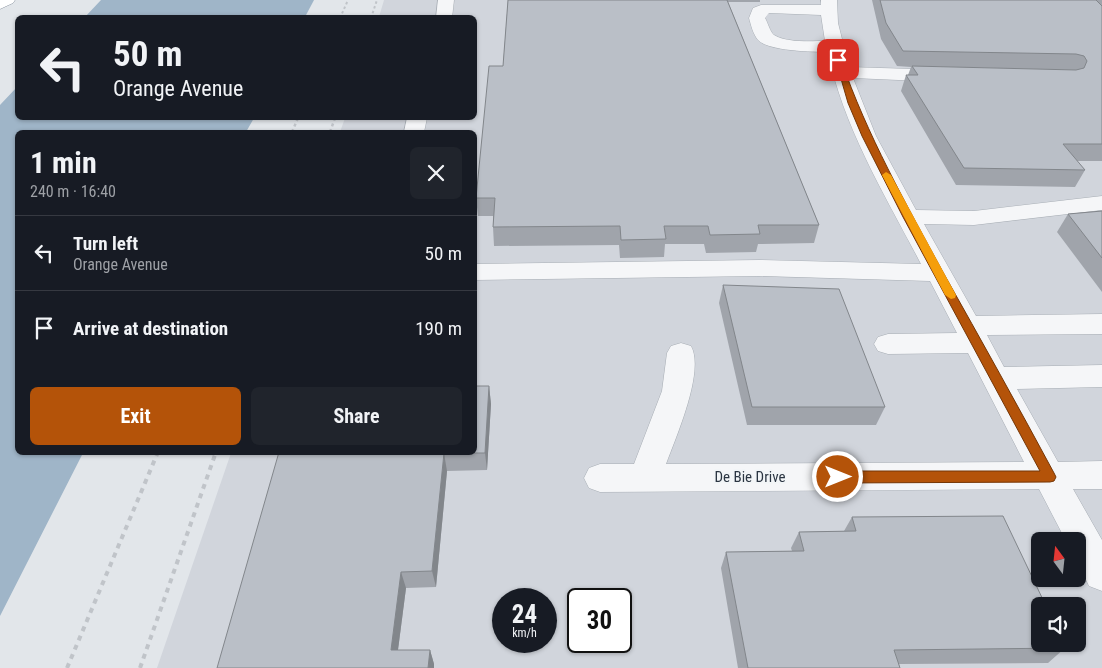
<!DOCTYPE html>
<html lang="en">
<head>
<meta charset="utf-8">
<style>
	:root { --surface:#171b24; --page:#20242c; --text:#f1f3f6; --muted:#9ea1a6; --line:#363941; --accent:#b45309 }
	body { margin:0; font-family:"Roboto Condensed",sans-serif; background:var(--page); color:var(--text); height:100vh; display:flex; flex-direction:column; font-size:19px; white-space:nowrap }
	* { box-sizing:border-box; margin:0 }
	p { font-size:16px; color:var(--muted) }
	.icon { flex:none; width:28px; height:28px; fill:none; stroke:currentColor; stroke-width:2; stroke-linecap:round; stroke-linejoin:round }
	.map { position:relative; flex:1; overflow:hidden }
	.drawer { position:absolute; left:15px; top:130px; width:462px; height:325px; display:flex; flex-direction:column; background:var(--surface); border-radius:8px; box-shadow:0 1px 4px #0004 }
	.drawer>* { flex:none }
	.guide { position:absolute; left:15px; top:15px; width:462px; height:105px; border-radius:8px; box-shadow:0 1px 4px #0004; background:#171b24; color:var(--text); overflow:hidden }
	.needle { width:32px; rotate:345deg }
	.tools { position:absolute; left:1031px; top:532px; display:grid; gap:10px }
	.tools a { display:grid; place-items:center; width:55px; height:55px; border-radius:8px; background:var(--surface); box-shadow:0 1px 4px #0004; font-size:25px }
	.speed { position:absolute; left:492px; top:588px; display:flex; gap:10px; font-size:25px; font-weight:700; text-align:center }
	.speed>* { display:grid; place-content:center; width:65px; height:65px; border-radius:50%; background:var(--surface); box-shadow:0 1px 4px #0004; line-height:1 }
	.speed small { font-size:12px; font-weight:400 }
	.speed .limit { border:2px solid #111; border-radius:8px; background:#fff; color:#111 }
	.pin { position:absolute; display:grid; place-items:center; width:42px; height:42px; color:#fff; margin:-21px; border-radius:10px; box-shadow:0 2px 8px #0006 }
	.me { position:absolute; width:55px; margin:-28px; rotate:90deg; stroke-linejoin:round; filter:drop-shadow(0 0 4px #0008) }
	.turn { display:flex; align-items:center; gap:18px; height:105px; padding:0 15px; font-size:22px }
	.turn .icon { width:65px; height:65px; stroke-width:2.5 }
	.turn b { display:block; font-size:35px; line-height:42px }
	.round { display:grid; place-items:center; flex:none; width:52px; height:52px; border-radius:8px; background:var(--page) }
	.head { display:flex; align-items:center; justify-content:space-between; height:85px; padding:0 15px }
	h1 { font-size:30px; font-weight:700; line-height:38px }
	.action { display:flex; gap:10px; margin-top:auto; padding:10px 15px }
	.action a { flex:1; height:58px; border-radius:8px; background:var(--accent); color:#fff; font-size:20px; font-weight:700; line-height:58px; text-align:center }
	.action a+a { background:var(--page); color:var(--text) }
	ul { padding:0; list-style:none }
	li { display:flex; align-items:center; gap:15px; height:75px; padding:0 15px; border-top:1px solid var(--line) }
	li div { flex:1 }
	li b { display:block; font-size:19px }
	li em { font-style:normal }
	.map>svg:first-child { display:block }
</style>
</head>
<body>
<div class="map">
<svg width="1102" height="668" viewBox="0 0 1102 668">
	<rect width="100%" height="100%" fill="#e2e6ea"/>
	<path fill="#d1d5dc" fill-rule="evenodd" d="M384 0H1027L1102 78V668H157L231 453 475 452V132H340L345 118H475V18L379 17ZM1040 541H1078V579H1040ZM504 599H546V641H504ZM579 599H621V641H579ZM1040 606H1078V644H1040Z"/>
	<g fill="#9fb5c8">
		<polygon points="101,0 314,0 305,17 85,17"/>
		<polygon points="17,87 18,118 254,118 246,132 18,132 18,452 83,453 0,616 0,105"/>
	</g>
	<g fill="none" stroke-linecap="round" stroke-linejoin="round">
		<defs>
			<g id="minor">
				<polygon points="438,0 454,0 452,18 436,18"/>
				<path d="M821 0H837L838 23 849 67 944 70 951 72 953 76 951 80 944 82 853 78 876 136 916 210 974 211 1102 196V210L974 225 924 224 976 316 1102 314V334L987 335 1004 367 1102 365V387L1017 389 1058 462 1102 461V489H1073L1102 540V591L1089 586 1078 563V541H1066L1039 489 600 492 589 488 584 478 589 468 600 464H634L662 391 667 353 671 346 681 343 691 346C705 371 676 437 666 464L1024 462 968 353 888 354 878 351 874 344 878 337 888 334 957 333 930 281 759 276 475 280V264L759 260 921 264C886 197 843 127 828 52 813 52 768 51 758 40 753 34 751 25 749 18L753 8 761 5H821ZM769 13 821 15 825 41C812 41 786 43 774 35 770 32 768 23 765 18Z"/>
				<polygon points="407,118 427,118 424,132 404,132"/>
			</g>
			<polygon id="highway" points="0,0 15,0 13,3 0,9"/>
		</defs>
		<use href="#minor" stroke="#a7adb4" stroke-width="1"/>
		<use href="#highway" stroke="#8a94a0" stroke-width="1"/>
		<g stroke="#c0c4c9" stroke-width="2" stroke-dasharray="2.5 2.5" stroke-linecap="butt">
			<polyline points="340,18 348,0"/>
			<polyline points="371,18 377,0"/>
		</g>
		<g stroke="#c0c4c9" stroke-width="2.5" stroke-dasharray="3 3" stroke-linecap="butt">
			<polyline points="292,132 298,118"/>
			<polyline points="330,132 335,118"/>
		</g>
		<g stroke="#c0c4c9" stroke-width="4" stroke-dasharray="5 5" stroke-linecap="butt">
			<polyline points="67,668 158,452"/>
			<polyline points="140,668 216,452"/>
		</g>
		<use href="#minor" fill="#f5f6f8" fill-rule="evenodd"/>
		<use href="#highway" fill="#fff" fill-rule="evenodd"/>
	</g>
	<g fill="#a0a4ab">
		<polygon points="508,0 760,0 760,2 728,2 819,225 814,243 758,244 756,252 706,253 704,244 665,244 664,257 620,258 619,245 494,246 493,227 493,216 478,216 476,198 503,66"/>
		<polygon points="872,0 1102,0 1102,161 1077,161 1085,170 1075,187 956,185 901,91 906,75 908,75 911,67 897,66 881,39"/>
		<polygon points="1102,211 1102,292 1057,232 1068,214"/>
		<polygon points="723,285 885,407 876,425 747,425 719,303"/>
		<polygon points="489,386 491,404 487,470 447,471 436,587 406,588 398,650 430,650 434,664 434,668 217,668"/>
		<polygon points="852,517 1065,648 1048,663 899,664 900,668 738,668 721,568 726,552 792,551 791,548 799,532 844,531"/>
	</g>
	<g fill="#82868b">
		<polygon points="489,386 491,404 487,470 485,453"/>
		<polygon points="444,453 447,471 436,587 432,571"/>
		<polygon points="401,572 406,588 396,665 391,650"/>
		<polygon points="430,650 434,664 434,668 428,668"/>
	</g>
	<g fill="#babfc7" stroke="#82868b">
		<polygon points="508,0 727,0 819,225 758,225 760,234 710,235 708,226 664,226 666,239 621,240 620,226 493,227 495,198 476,198 489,66 503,66"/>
		<polygon points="880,0 1096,0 1102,6 1102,144 1063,144 1085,170 964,168 906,75 918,75 912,66 1076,70 1084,68 1087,61 1084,56 1076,54 903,51 886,23"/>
		<polygon points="1102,211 1102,258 1068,214"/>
		<polygon points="723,285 839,289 885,407 752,407"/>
		<polygon points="475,386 489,386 485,453 444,453 432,571 401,572 391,650 430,650 428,668 217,668 279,452 475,452"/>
		<polygon points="1003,516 1046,606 1040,606 1040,644 1063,644 1065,648 894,650 900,668 748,668 726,552 804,551 799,532 856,531 852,517"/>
	</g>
	<path fill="#b45309" stroke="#753606" d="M835 58 841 60C867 135 906 204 944 274 981 340 1018 406 1054 473L1056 477 1054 481 1050 482 838 483 833 481 831 477 833 473 838 471H1040L903 217 862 136 848 103Z"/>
	<polygon fill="#f59e0b" points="886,172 891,175 956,295 955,298 951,299 945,295 882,175"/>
	<g text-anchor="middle" stroke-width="4" stroke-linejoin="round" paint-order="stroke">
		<g font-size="15" fill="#2b3542" stroke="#f2f5f7">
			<text x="750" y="482">De Bie Drive</text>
		</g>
	</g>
</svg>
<div class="tools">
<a><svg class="needle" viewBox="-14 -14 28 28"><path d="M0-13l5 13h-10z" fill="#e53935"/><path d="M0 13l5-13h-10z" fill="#9ea1a6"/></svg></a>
<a><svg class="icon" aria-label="sound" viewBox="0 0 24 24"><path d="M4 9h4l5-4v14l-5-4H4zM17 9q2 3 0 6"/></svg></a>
</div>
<div class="speed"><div>24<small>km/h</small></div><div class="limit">30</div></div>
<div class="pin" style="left:838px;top:60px;background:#d93025"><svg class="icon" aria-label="arrive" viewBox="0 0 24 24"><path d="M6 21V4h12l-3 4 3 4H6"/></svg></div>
<svg class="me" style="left:838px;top:477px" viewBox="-20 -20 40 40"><circle r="17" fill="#b45309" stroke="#fff" stroke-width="3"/><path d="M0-11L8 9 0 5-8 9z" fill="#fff"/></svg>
<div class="guide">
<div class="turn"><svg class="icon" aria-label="left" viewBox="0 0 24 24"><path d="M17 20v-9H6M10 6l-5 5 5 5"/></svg><div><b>50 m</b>Orange Avenue</div></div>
</div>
<section class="drawer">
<div class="head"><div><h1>1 min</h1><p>240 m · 16:40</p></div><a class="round"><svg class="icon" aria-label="close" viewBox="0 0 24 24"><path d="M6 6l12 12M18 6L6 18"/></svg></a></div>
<ul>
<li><svg class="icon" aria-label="left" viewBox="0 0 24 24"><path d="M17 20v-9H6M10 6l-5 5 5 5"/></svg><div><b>Turn left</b><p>Orange Avenue</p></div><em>50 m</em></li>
<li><svg class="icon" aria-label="arrive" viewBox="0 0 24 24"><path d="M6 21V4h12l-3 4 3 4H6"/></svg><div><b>Arrive at destination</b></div><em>190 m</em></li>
</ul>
<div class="action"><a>Exit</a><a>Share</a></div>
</section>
</div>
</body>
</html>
